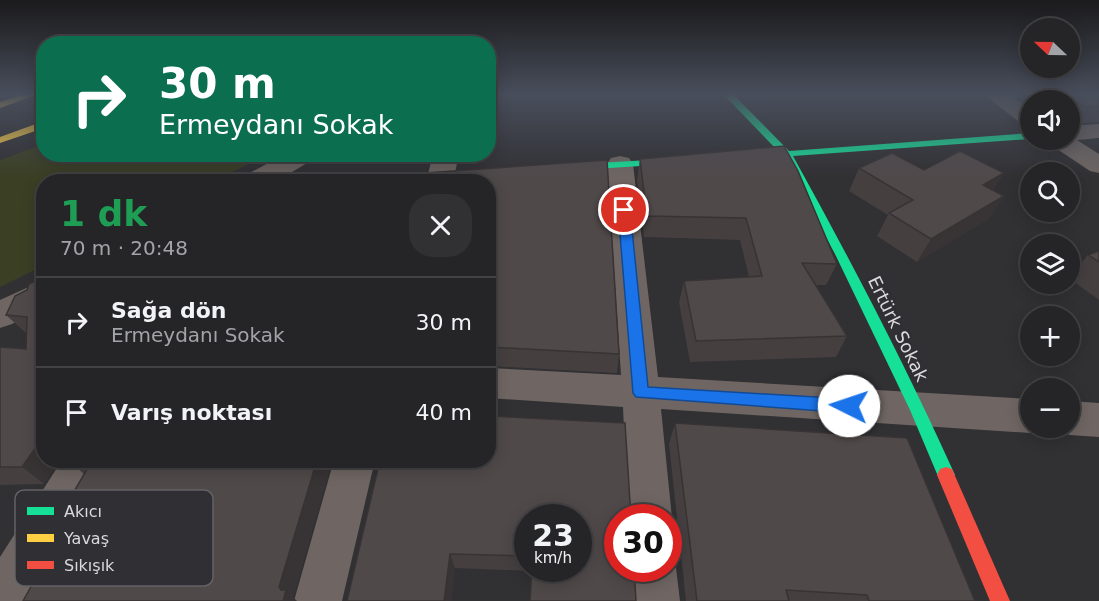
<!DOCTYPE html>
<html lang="tr">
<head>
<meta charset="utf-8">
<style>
	:root { --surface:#252426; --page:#313032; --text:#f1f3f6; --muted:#a3a4a7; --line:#424143 }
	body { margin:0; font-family:"DejaVu Sans",sans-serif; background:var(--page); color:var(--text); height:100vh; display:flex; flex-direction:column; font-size:22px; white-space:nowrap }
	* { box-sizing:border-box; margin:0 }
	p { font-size:20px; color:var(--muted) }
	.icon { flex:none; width:33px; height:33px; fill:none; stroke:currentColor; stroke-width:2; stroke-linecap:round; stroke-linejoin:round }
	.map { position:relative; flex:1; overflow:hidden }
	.sheet { position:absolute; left:36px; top:174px; width:460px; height:294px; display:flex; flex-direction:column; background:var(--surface); border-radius:24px; box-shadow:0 3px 15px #0003,0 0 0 2px var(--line) }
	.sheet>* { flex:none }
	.hud { position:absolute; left:36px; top:36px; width:460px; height:126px; border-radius:24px; box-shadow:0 3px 15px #0003,0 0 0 2px var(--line); background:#0b6e4f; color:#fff; overflow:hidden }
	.needle { width:39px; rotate:292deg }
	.fabs { position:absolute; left:1020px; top:18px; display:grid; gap:12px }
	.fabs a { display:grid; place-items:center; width:60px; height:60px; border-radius:50%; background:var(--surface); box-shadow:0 3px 15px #0003,0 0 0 2px var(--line); font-size:30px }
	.speed { position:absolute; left:514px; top:504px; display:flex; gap:12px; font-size:30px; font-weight:700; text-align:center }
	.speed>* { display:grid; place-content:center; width:78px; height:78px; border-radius:50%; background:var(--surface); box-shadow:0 3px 15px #0003,0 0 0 2px var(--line); line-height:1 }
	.speed small { font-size:15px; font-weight:400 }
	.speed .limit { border:9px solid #d22; background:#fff; color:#111 }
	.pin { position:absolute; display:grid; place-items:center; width:51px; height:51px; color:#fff; margin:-26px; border:3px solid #fff; border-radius:50%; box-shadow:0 2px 6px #0007 }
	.me { position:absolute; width:66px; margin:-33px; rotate:274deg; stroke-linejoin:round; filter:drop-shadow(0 0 4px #0008) }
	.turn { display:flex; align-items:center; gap:21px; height:126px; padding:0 24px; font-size:27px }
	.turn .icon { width:78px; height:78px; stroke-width:2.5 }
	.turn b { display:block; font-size:42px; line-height:51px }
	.round { display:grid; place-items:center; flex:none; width:63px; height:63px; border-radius:24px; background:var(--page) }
	.head { display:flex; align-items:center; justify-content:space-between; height:102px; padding:0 24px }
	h1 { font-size:36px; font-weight:600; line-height:45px; color:#1e9e55 }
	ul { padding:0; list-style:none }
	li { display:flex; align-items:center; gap:18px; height:90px; padding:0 24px; border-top:2px solid var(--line) }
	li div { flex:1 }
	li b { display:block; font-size:22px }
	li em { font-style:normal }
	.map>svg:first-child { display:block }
</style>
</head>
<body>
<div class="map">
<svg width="1099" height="601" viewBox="0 0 1099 601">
	<rect width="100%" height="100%" fill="#313033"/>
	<polygon fill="#3b3f24" points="43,144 44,154 268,155 213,181 44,182 43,266 0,287 0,160"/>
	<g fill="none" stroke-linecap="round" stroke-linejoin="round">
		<g fill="#6f6663" fill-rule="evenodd">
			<polygon points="983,94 1009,94 1030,109 1030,126 1022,124"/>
			<polygon points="1099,124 1099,138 1077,140 1099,154 1099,173 1090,171 1051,145 1048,140 1070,140 1070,126"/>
			<polygon points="285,154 317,154 314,159 275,182 241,182 244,176"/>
			<polygon points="433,154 459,154 453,182 426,182"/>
			<polygon points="620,156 629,158 633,164 658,377 1030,399 1030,428 1044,428 1030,433 661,409 672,518 669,525 669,518 628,518 623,407 489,398 489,368 621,375 607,164 611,158"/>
			<polygon points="44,280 44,307 12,324 0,328 0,300"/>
			<polygon points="1070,401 1099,403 1099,437 1070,435 1056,430 1055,428 1070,428"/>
			<polygon points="62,460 105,460 27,601 0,601 0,557"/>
			<polygon points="334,460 375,460 342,601 294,601"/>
			<polygon points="669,551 676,568 680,601 632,601 630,568 669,568"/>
		</g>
		<g fill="#16e098" fill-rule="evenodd">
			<path d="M723 94H733L789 151 1030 133V139L793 156C851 261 906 366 955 475L952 481 946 483 940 481 910 410 835 254 783 157 743 160 738 157 743 154 778 151Z"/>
			<polygon points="683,158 687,159 687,163 563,171 558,168 563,165"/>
		</g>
		<g fill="#ffcf43" fill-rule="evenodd">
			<polygon points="25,94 38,94 0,108 0,102"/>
			<polygon points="44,121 44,128 0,143 0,137"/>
		</g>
		<polygon fill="#f24e42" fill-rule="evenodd" points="946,467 952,469 1010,601 990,601 937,475 940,469"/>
	</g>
	<g fill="#453f40" fill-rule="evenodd">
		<polygon points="1030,94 1099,94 1099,122 1073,124 1070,121 1070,100 1030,100 1030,104 1025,102"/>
		<polygon points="640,159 837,264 826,285 816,285 847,336 836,357 690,362 679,302 684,281 749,277 740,240 644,237 637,180"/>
		<polygon points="859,168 1004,173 993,190 1004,196 988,219 917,262 877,236 888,215 849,191"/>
		<polygon points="489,182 619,354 617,373 489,366"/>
		<polygon points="1099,251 1099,300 1070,279 1070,276 1088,255"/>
		<polygon points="44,277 44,484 0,485 0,347 26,349 27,334 6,315 27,290"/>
		<path d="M489 416 625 423 631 518H618V568H634L636 601H530L531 571 455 568 451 601H347L380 460H489ZM528 518H579V568H528Z"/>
		<polygon points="675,423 975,601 686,601 669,444"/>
		<polygon points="332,460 293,597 45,562 36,556 84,474 75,466"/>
	</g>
	<g fill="#383334">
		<polygon points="1004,173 989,196 983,185"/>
		<polygon points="1004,196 988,219 917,262 931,239"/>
		<polygon points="41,440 44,443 44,460 60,460 44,484 22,467"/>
		<polygon points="317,460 332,460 293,597 297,601 283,601 279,587"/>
		<polygon points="450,554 455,568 451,601 444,601"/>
	</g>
	<g fill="#50494a" stroke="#383334" stroke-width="1.5">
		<polygon points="1058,94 1099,94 1099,107 1085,107 1071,98"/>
		<polygon points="784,146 798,171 837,264 802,263 847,336 696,341 684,281 762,276 746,218 647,216 640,159"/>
		<polygon points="960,151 1004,173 983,185 1004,196 931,239 889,213 913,200 859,168 892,153 924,170"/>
		<polygon points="607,160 619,354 489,347 489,182 297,182"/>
		<polygon points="1099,251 1099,262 1088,255"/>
		<polygon points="44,277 44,440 41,440 22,467 0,467 0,347 26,349 27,317 6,315 15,296 27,290 29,284"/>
		<polygon points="489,416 625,423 631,518 618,518 618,568 634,568 636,601 530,601 532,568 579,568 579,518 528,518 528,556 450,554 444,601 347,601 380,460 489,460"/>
		<polygon points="675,423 907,438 975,601 869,601 867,595 786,590 789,601 697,601"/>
		<polygon points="77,460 317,460 279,587 281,590 286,590 283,601 23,601 48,556 36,556 89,466 75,466"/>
	</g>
	<linearGradient id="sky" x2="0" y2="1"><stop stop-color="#1b1a1c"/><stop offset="0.53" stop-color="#484e5b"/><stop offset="1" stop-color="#484e5b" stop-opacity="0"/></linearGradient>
	<rect width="1099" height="178" fill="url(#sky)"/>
	<polygon fill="#1a73e8" stroke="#114b97" stroke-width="1.5" points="624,206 630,210 648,387 849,399 855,401 857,406 855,411 849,413 636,397 633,393 618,210"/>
	<g text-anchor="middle" stroke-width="5" stroke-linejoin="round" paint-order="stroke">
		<g font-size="18" fill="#dad9dc" stroke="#302f34">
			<text transform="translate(898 329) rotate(64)" y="6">Ertürk Sokak</text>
		</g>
	</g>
	<rect x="15" y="490" width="198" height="96" rx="9" fill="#302f34" stroke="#636266" stroke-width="1.5"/>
	<rect x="27" y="507" width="27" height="8" fill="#16e098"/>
	<rect x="27" y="534" width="27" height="8" fill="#ffcf43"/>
	<rect x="27" y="561" width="27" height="8" fill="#f24e42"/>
	<g font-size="16" fill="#dad9dc">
		<text x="64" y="517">Akıcı</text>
		<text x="64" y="544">Yavaş</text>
		<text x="64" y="571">Sıkışık</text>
	</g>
</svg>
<div class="fabs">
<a><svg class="needle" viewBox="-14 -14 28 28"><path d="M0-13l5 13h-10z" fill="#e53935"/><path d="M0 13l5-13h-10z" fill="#a3a4a7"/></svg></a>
<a><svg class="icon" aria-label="sound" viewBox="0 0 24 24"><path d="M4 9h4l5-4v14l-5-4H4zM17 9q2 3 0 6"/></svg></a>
<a><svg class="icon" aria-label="search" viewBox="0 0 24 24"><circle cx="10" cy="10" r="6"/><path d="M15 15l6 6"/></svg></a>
<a><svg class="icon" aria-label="layers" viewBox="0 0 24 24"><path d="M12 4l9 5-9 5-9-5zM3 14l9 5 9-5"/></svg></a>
<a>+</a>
<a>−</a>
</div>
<div class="speed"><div>23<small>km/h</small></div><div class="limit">30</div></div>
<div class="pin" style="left:624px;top:210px;background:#d93025"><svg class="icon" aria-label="arrive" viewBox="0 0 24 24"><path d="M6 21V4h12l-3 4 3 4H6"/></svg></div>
<svg class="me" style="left:849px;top:406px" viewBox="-20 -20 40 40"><circle r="19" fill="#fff"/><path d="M0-13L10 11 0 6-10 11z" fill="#1a73e8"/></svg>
<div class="hud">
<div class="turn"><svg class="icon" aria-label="right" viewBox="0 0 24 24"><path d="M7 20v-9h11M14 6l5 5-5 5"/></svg><div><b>30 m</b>Ermeydanı Sokak</div></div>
</div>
<section class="sheet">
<div class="head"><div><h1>1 dk</h1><p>70 m · 20:48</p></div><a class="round"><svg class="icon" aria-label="close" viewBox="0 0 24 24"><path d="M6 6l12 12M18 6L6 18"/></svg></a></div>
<ul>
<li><svg class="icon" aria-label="right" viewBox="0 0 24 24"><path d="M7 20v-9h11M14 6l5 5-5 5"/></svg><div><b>Sağa dön</b><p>Ermeydanı Sokak</p></div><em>30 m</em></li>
<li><svg class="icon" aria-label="arrive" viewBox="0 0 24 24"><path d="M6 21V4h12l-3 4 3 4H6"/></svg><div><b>Varış noktası</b></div><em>40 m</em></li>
</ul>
</section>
</div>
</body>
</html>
